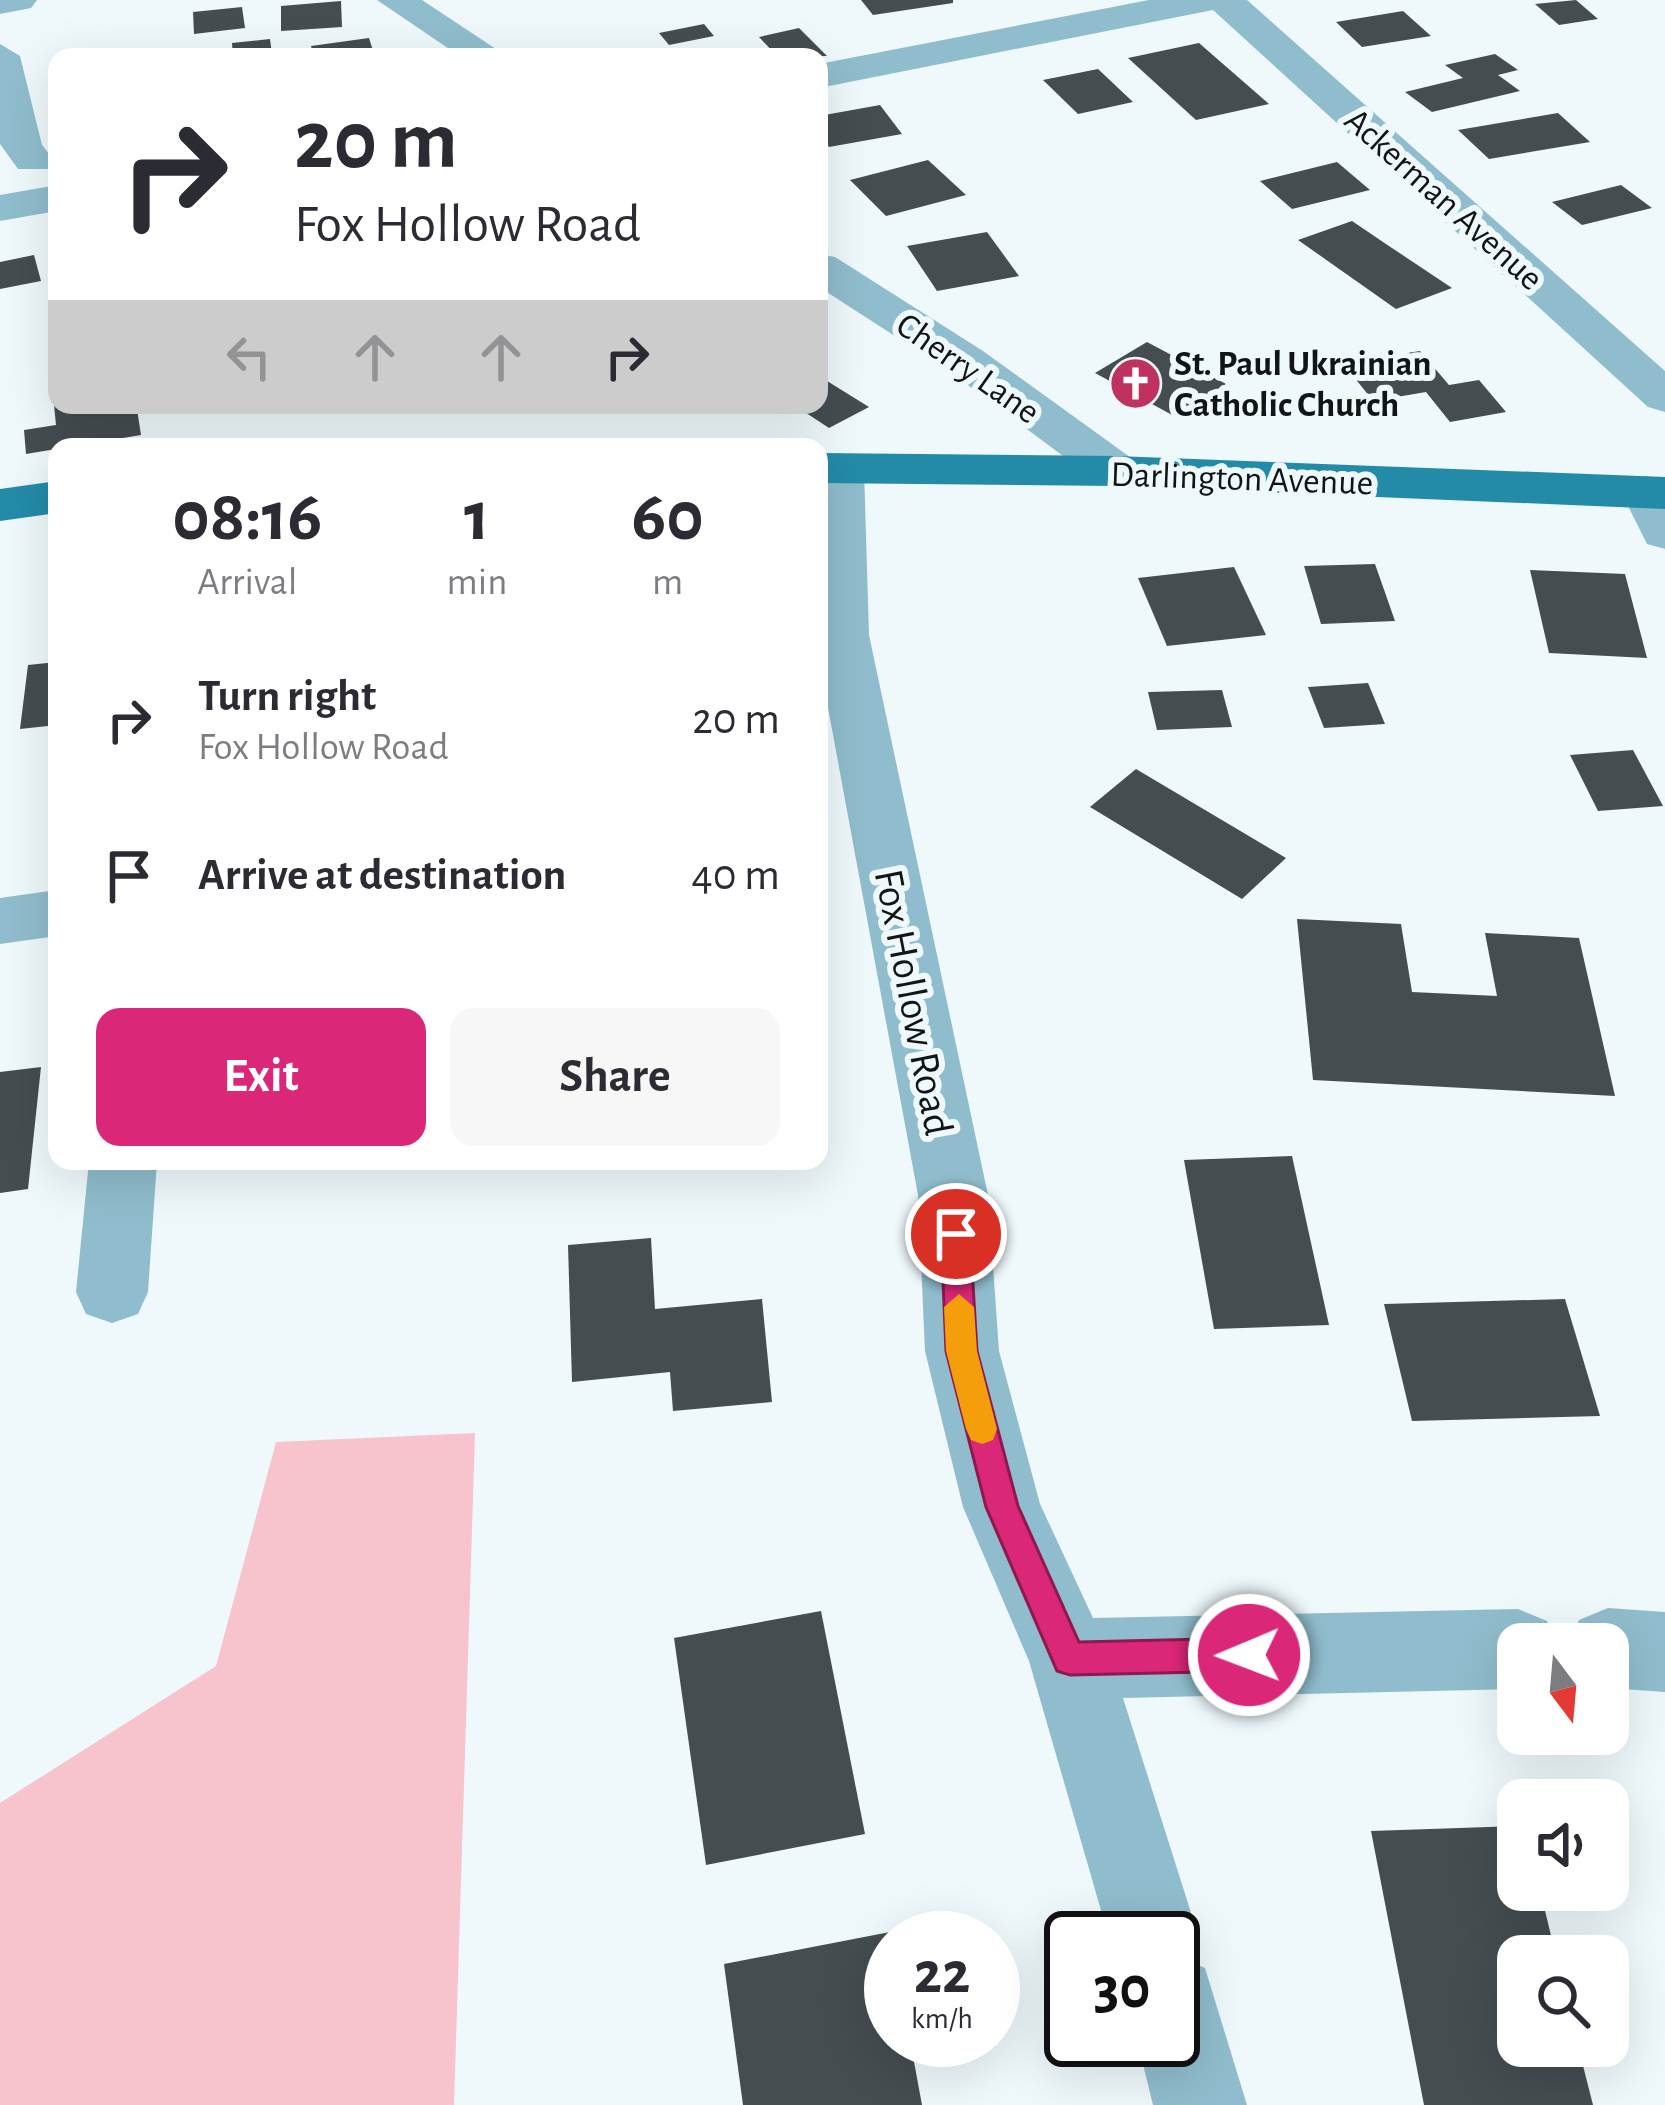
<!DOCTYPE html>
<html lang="en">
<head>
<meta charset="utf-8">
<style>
	:root { --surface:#fff; --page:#f7f7f7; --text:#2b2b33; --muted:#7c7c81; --accent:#db2777 }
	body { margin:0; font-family:"Alegreya Sans",sans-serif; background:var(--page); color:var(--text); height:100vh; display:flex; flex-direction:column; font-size:45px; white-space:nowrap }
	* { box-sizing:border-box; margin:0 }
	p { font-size:39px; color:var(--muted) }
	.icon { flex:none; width:66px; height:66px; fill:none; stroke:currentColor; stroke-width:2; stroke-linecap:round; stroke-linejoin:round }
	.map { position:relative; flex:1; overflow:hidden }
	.side { position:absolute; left:48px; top:438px; width:780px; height:732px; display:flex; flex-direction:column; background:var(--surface); border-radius:24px; box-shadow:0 12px 48px #0002 }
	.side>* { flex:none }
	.guide { position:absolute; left:48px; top:48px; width:780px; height:366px; border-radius:24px; box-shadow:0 12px 48px #0002; background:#fff; color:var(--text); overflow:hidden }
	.needle { width:78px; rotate:164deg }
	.controls { position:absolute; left:1497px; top:1623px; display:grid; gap:24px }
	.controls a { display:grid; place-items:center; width:132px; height:132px; border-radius:24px; background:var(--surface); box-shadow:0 12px 48px #0002; font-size:60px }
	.speed { position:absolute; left:864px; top:1911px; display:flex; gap:24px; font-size:60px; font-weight:700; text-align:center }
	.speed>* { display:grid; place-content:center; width:156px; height:156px; border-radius:50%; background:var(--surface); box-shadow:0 12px 48px #0002; line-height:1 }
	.speed small { font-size:30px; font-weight:400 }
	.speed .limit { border:6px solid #111; border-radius:18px; background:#fff; color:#111 }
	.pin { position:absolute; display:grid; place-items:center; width:102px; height:102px; color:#fff; margin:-51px; border:6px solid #fff; border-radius:50%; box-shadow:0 3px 12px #0007 }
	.me { position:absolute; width:132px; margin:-66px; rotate:269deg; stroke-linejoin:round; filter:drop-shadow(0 0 9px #0008) }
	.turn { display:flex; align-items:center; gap:42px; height:252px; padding:0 48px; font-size:54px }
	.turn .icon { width:156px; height:156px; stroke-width:2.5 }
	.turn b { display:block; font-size:84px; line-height:102px }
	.lanes { display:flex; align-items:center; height:114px; padding:0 48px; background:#0003; justify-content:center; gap:60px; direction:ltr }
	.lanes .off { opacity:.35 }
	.eta { display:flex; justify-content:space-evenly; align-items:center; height:204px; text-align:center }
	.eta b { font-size:72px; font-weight:700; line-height:84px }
	.button { display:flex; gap:24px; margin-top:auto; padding:24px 48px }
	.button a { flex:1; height:138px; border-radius:24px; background:var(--accent); color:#fff; font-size:48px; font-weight:700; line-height:138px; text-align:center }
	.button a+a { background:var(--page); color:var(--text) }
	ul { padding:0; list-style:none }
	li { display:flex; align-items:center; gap:36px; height:156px; padding:0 48px }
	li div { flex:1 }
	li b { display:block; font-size:45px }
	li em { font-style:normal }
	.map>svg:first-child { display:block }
</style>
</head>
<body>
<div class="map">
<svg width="1665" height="2105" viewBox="0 0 1665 2105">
	<rect width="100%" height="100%" fill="#eff9fc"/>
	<polygon fill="#f7c4cd" points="475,1433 454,2105 0,2105 0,1803 216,1666 276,1442"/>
	<g fill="#454d50">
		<polygon points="861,0 953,0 953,3 873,15"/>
		<polygon points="1576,0 1598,19 1559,25 1535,4"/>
		<polygon points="341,1 342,27 281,31 281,6"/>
		<polygon points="242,7 245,28 194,34 193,12"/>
		<polygon points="1403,11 1431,36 1362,47 1336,22"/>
		<polygon points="704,24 714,36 669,45 659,33"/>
		<polygon points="799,28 827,56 778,57 759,37"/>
		<polygon points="369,38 375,57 314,57 311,46"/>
		<polygon points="270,39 272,54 233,57 232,43"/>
		<polygon points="1199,43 1269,104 1196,120 1128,58"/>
		<polygon points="1495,54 1518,70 1498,75 1520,91 1432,112 1405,92 1463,78 1445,65"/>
		<polygon points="1098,69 1133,102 1078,114 1043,80"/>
		<polygon points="880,105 902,134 829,147 819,133 819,116"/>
		<polygon points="1558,113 1590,142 1489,159 1458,130"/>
		<polygon points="928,160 966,195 886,216 850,180"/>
		<polygon points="1337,162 1370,190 1292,209 1260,181"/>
		<polygon points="1621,185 1652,208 1582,225 1552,202"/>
		<polygon points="1352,221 1386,244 1452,288 1396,309 1298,240"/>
		<polygon points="987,232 1019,276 937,291 907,246"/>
		<polygon points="34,255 41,281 0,289 0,262"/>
		<polygon points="1147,342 1226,384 1174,416 1095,373"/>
		<polygon points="1420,351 1449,385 1479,380 1506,412 1450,422 1426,392 1373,401 1343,363"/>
		<polygon points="819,376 869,407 829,428 794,405 819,405"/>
		<polygon points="54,405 106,405 107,414 137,409 141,435 26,454 24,430 56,425"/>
		<polygon points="1375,564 1395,621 1321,624 1304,566"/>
		<polygon points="1234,567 1266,635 1167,646 1138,578"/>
		<polygon points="1530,570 1625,574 1647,658 1549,653"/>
		<polygon points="57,662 57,725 20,729 28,665"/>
		<polygon points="1368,683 1385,724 1324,728 1308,687"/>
		<polygon points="1222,690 1232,727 1157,730 1148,692"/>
		<polygon points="1633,750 1663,806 1598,811 1570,755"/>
		<polygon points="1136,769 1286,858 1242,899 1090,807"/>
		<polygon points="1297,919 1401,924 1412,992 1497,996 1485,933 1579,938 1615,1096 1313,1080"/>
		<polygon points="41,1067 28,1189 0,1193 0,1072"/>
		<polygon points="1292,1156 1329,1325 1214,1329 1184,1160"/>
		<polygon points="651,1238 655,1309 762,1299 772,1402 673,1411 670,1372 572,1382 568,1245"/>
		<polygon points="1565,1299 1600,1416 1412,1421 1384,1304"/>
		<polygon points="821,1611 865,1834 706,1865 674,1638"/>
		<polygon points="1518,1826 1518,1890 1540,1890 1556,1956 1518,1956 1518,2046 1578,2046 1593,2105 1424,2105 1371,1831"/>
		<polygon points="890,1932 891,2040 910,2040 922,2105 743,2105 724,1964"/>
	</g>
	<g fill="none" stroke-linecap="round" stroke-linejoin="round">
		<g fill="#90bdcd" fill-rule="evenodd">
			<polygon points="0,0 37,0 31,8 0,14"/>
			<polygon points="377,0 422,0 508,57 461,57"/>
			<polygon points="1149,0 1247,0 1665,371 1665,412 1648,407 1213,10 819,88 819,64"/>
			<polygon points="0,44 20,56 42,145 54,160 48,169 18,169 0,144"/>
			<polygon points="57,185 57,211 0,221 0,195"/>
			<polygon points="819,254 835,257 983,351 1134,460 1141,471 1134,482 1116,486 1098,482 949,371 819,287"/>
			<polygon points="839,453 857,457 864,468 869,635 988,1195 999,1351 1040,1504 1093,1618 1518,1609 1547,1621 1557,1644 1518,1644 1518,1689 1123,1698 1199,1938 1189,1961 1205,1968 1247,2105 1153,2105 1137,2040 1173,2040 1173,1938 1109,1938 1029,1661 963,1507 925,1351 918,1195 819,659 819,460"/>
			<polygon points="1647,476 1665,481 1665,549 1647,544 1621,492 1629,481"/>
			<polygon points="57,890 57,936 0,944 0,898"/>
			<polygon points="89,1161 157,1161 148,1292 138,1314 112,1323 86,1314 76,1292"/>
			<polygon points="1608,1608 1665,1612 1665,1692 1608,1688 1608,1644 1569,1644 1579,1620"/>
		</g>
		<g fill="#238ba8" fill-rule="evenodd">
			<polygon points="819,453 1116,456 1665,477 1665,509 1116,486 819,483"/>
			<polygon points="57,481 57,513 0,521 0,489"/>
		</g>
	</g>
	<polygon fill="#db2777" stroke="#8e194d" stroke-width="3" points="956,1222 970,1234 977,1351 1018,1506 1079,1642 1249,1638 1261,1643 1266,1655 1261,1667 1249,1671 1070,1675 1057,1671 986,1507 946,1351 941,1234"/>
	<polygon fill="#f59e0b" points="959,1294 974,1307 977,1351 997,1429 993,1440 982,1444 971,1440 966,1429 946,1351 944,1307"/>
	<defs>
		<symbol id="church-disc" viewBox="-11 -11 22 22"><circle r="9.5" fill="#bf315e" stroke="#eff9fc"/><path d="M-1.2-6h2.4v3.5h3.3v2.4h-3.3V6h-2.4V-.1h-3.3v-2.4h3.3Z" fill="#fff"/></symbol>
	</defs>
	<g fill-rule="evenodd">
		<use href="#church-disc" x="1106" y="354" width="59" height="59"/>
	</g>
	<g text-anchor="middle" stroke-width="12" stroke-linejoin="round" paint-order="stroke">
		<g font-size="36" fill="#111516" stroke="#eff9fc">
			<text transform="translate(1445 198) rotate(42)" y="13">Ackerman Avenue</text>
			<text transform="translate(969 367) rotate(35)" y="13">Cherry Lane</text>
			<text transform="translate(1242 477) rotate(2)" y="13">Darlington Avenue</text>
		</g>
		<g font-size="36" font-weight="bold" fill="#111516" stroke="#eff9fc" text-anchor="start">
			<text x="1174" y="375">St. Paul Ukrainian<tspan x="1174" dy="41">Catholic Church</tspan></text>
		</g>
		<g font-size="42" fill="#111516" stroke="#eff9fc">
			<text transform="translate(915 1002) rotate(79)" y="15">Fox Hollow Road</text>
		</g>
	</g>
</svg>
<div class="controls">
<a><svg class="needle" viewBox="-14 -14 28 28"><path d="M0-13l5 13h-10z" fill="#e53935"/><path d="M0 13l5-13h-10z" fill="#7c7c81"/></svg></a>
<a><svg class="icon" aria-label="sound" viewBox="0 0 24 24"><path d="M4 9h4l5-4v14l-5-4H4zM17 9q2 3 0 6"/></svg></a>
<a><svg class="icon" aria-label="search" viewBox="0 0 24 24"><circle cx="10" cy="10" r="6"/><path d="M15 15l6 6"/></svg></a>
</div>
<div class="speed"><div>22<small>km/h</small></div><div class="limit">30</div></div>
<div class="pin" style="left:956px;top:1234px;background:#d93025"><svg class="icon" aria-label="arrive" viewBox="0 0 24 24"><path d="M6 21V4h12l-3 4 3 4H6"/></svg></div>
<svg class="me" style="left:1249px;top:1655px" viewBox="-20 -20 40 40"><circle r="17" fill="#db2777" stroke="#fff" stroke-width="3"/><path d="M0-11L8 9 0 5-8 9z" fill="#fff"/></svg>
<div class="guide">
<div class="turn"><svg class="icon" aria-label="right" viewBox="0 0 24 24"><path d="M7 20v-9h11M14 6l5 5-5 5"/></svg><div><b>20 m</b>Fox Hollow Road</div></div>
<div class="lanes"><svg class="icon off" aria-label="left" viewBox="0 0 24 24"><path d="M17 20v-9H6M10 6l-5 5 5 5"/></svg><svg class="icon off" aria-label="ahead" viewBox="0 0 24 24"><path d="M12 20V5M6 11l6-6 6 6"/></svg><svg class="icon off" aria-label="ahead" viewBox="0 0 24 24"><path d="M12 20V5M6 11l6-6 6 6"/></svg><svg class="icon" aria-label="right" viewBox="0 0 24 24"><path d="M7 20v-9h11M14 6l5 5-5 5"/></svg></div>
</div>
<section class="side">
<div class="eta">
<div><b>08:16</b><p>Arrival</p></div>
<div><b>1</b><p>min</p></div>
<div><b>60</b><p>m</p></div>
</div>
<ul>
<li><svg class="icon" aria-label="right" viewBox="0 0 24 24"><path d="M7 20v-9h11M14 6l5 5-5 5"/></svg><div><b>Turn right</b><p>Fox Hollow Road</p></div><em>20 m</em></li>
<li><svg class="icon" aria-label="arrive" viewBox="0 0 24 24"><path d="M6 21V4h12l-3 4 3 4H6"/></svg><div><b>Arrive at destination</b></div><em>40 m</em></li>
</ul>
<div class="button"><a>Exit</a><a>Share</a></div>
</section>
</div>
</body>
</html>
